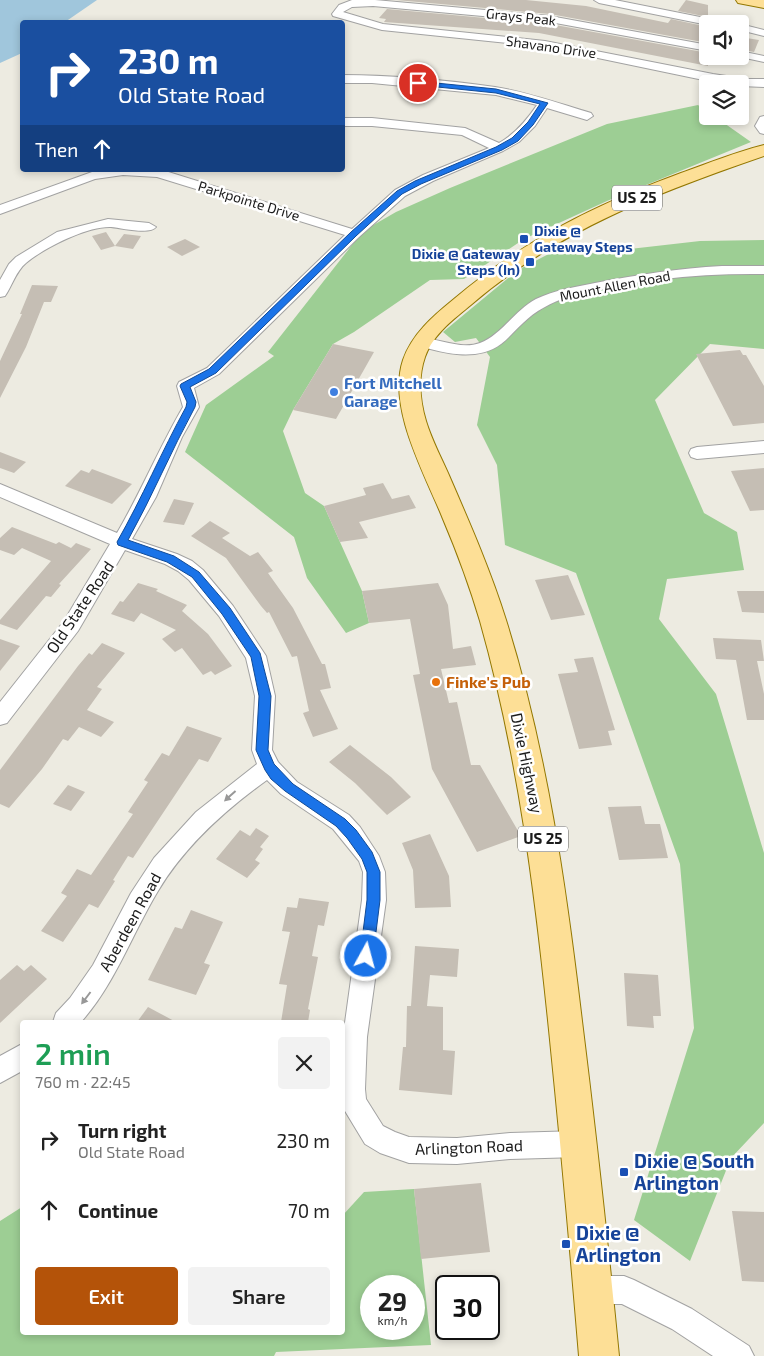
<!DOCTYPE html>
<html lang="en">
<head>
<meta charset="utf-8">
<style>
	:root { --surface:#fff; --page:#f2f2f2; --text:#222; --muted:#767676; --accent:#b45309 }
	body { margin:0; font-family:"Exo 2",sans-serif; background:var(--page); color:var(--text); height:100vh; display:flex; flex-direction:column; font-size:19px; white-space:nowrap }
	* { box-sizing:border-box; margin:0 }
	p { font-size:16px; color:var(--muted) }
	.icon { flex:none; width:28px; height:28px; fill:none; stroke:currentColor; stroke-width:2; stroke-linecap:round; stroke-linejoin:round }
	.map { position:relative; flex:1; overflow:hidden }
	.drawer { position:absolute; left:20px; top:1020px; width:325px; height:315px; display:flex; flex-direction:column; background:var(--surface); border-radius:5px; box-shadow:0 2px 8px #0003 }
	.drawer>* { flex:none }
	.top-card { position:absolute; left:20px; top:20px; width:325px; height:152px; border-radius:5px; box-shadow:0 2px 8px #0003; background:#1a4fa0; color:#fff; overflow:hidden }
	.tools { position:absolute; left:699px; top:15px; display:grid; gap:10px }
	.tools a { display:grid; place-items:center; width:50px; height:50px; border-radius:5px; background:var(--surface); box-shadow:0 2px 8px #0003; font-size:25px }
	.speed { position:absolute; left:360px; top:1275px; display:flex; gap:10px; font-size:25px; font-weight:700; text-align:center }
	.speed>* { display:grid; place-content:center; width:65px; height:65px; border-radius:50%; background:var(--surface); box-shadow:0 2px 8px #0003; line-height:1 }
	.speed small { font-size:12px; font-weight:400 }
	.speed .limit { border:2px solid #111; border-radius:8px; background:#fff; color:#111 }
	.pin { position:absolute; display:grid; place-items:center; width:42px; height:42px; color:#fff; margin:-21px; border:2px solid #fff; border-radius:50%; box-shadow:0 1px 5px #0007 }
	.me { position:absolute; width:55px; margin:-28px; rotate:7deg; stroke-linejoin:round; filter:drop-shadow(0 0 4px #0008) }
	.turn { display:flex; align-items:center; gap:18px; height:105px; padding:0 15px; font-size:22px }
	.turn .icon { width:65px; height:65px; stroke-width:2.5 }
	.turn b { display:block; font-size:35px; line-height:42px }
	.then { display:flex; align-items:center; height:48px; padding:0 15px; background:#0003; gap:10px; font-size:19px }
	.round { display:grid; place-items:center; flex:none; width:52px; height:52px; border-radius:5px; background:var(--page) }
	.head { display:flex; align-items:center; justify-content:space-between; height:85px; padding:0 15px }
	h1 { font-size:30px; font-weight:600; line-height:38px; color:#1e9e55 }
	.primary-button { display:flex; gap:10px; margin-top:auto; padding:10px 15px }
	.primary-button a { flex:1; height:58px; border-radius:5px; background:var(--accent); color:#fff; font-size:20px; font-weight:600; line-height:58px; text-align:center }
	.primary-button a+a { background:var(--page); color:var(--text) }
	ul { padding:0; list-style:none }
	li { display:flex; align-items:center; gap:15px; height:70px; padding:0 15px }
	li div { flex:1 }
	li b { display:block; font-size:19px }
	li em { font-style:normal }
	.map>svg:first-child { display:block }
</style>
</head>
<body>
<div class="map">
<svg width="764" height="1356" viewBox="0 0 764 1356">
	<rect width="100%" height="100%" fill="#edebe1"/>
	<g fill="#9dce94" fill-rule="evenodd">
		<polygon points="698,105 707,112 708,116 714,116 751,142 607,201 524,239 464,279 430,280 354,332 333,344 293,410 283,431 305,493 324,506 340,542 362,591 369,623 346,633 307,578 294,537 185,452 206,405 274,356 268,352 363,231 396,212 450,188 607,124"/>
		<polygon points="764,240 764,349 710,344 655,400 704,513 737,532 744,570 667,579 659,619 716,694 764,853 764,1123 731,1158 690,1261 634,1220 694,1028 680,864 576,573 505,545 497,465 477,425 490,357 476,338 455,342 443,332 518,270 564,246 577,255 700,241"/>
		<path d="M414 1189 431 1345 276 1352 274 1356H0V1221L22 1207V1332H342L343 1215 364 1192ZM371 1286H414V1329H371Z"/>
	</g>
	<polygon fill="#a0c6dc" points="0,0 97,0 65,22 22,22 22,53 0,63"/>
	<g fill="#c5beb4">
		<polygon points="396,0 526,0 586,6 668,23 671,19 708,27 708,43 550,14"/>
		<polygon points="686,0 708,5 708,17 678,11"/>
		<polygon points="387,9 550,24 708,53 708,66 539,33 384,22 386,19 379,18"/>
		<polygon points="740,37 759,40 754,52 740,49"/>
		<polygon points="106,232 115,246 124,234 141,236 133,249 115,246 101,250 92,236"/>
		<polygon points="185,239 200,247 182,256 167,247"/>
		<polygon points="32,285 58,286 51,302 44,302 26,347 0,398 0,361 22,314 20,314"/>
		<polygon points="333,344 374,352 336,419 293,410"/>
		<polygon points="740,350 743,355 746,355 764,386 764,423 733,426 696,354"/>
		<polygon points="0,452 26,462 14,473 0,468"/>
		<polygon points="764,468 764,510 750,511 731,471"/>
		<polygon points="92,469 132,484 112,504 65,486 81,470 89,473"/>
		<polygon points="383,483 392,499 409,495 416,508 359,522 368,538 340,542 324,506 366,495 363,488"/>
		<polygon points="174,499 194,503 184,525 163,522"/>
		<polygon points="210,521 230,533 222,538 250,556 258,552 273,571 268,573 293,608 322,664 325,664 331,688 320,690 338,729 313,737 303,713 309,711 297,656 292,657 269,612 267,613 261,606 226,558 191,536"/>
		<polygon points="12,527 56,544 59,542 71,548 76,543 91,549 59,584 61,585 51,597 46,596 17,630 0,624 0,620 51,561 22,548 14,555 0,550 0,538"/>
		<polygon points="568,575 585,615 551,620 535,580"/>
		<polygon points="138,583 158,589 156,591 187,605 182,611 208,634 232,666 215,675 211,671 203,675 182,648 175,652 162,639 176,630 141,613 134,622 111,614 120,601 123,602"/>
		<polygon points="438,583 448,605 453,649 471,646 476,665 441,669 449,703 457,702 471,765 480,765 521,836 477,852 432,769 413,675 420,674 410,619 369,623 362,591"/>
		<polygon points="737,591 764,591 764,613 742,612"/>
		<polygon points="713,638 761,640 764,661 757,661 764,694 764,720 747,720 736,660 716,659"/>
		<polygon points="0,639 20,646 0,671"/>
		<polygon points="102,643 125,653 97,687 102,689 87,710 114,722 101,737 79,727 68,741 63,739 42,769 9,808 0,804 0,770 78,666 89,653 92,655"/>
		<polygon points="593,657 615,730 608,731 612,745 579,749 558,674 578,672 574,659"/>
		<polygon points="187,726 222,738 208,762 199,759 133,858 128,856 113,880 115,881 98,908 89,904 63,942 41,931 67,896 61,893 77,869 91,875 133,814 128,812 148,782 144,780 162,753 169,756"/>
		<polygon points="350,745 391,777 411,797 387,815 355,783 329,762"/>
		<polygon points="68,785 85,792 71,811 53,804"/>
		<polygon points="641,806 645,824 660,824 668,858 619,860 608,807"/>
		<polygon points="256,828 269,836 260,847 263,849 255,860 260,863 247,878 216,859 240,830 250,836"/>
		<polygon points="430,834 449,876 451,907 415,908 413,870 402,843"/>
		<polygon points="299,898 329,902 324,926 318,925 312,956 318,957 308,1009 310,1010 308,1022 281,1022 287,985 279,984 290,932 282,931 287,907 297,908"/>
		<polygon points="191,910 223,922 204,963 210,965 196,995 148,980 175,927 182,929"/>
		<polygon points="415,946 459,949 457,977 430,975 427,1006 443,1007 443,1050 455,1051 452,1095 399,1090 403,1047 406,1047 407,1006 411,1006"/>
		<polygon points="17,965 24,971 31,965 47,979 0,1023 0,980"/>
		<polygon points="624,973 658,975 661,1016 653,1016 654,1028 627,1026"/>
		<polygon points="148,1007 176,1022 137,1022"/>
		<polygon points="481,1183 490,1252 421,1259 414,1189"/>
		<polygon points="732,1211 764,1212 764,1282 742,1281"/>
	</g>
	<g fill="none" stroke-linecap="round" stroke-linejoin="round">
		<defs>
			<g id="street">
				<polygon points="352,0 375,0 550,16 708,45 708,51 550,22 373,6 352,7 343,12 383,24 545,41 713,74 746,79 764,79 764,87 740,86 740,84 713,82 545,47 382,30 333,16 332,14 339,5"/>
				<polygon points="594,0 615,0 720,21 725,24 708,25 599,3"/>
				<polygon points="740,24 764,30 764,36 740,30"/>
				<polygon points="740,51 764,56 764,62 736,56 740,56"/>
				<path d="M342 75C392 75 446 80 495 87 528 92 560 104 591 113L593 116 587 120 547 108 535 126 519 142 503 151 433 181 405 196 359 237 219 374 194 388 199 407 182 437 156 497 132 539 177 554 192 561 203 570 233 606 266 656 275 696 272 750 278 762 297 782 349 815 360 827 379 856 385 872 386 900 367 1037 365 1089 366 1099 383 1126 395 1132 409 1137 457 1138 510 1133 579 1131 588 1135 592 1144 588 1153 579 1157 510 1159 457 1164 409 1163 380 1153 365 1144 342 1106 343 1037 362 900 363 872 359 861 333 829 281 794 267 780C224 811 185 846 158 891 132 934 115 984 81 1022H53L56 1013 70 998 93 965 131 893 154 858 196 812 257 764 252 750 255 696 246 658 219 616 189 580 178 571 165 564 125 550 78 631 7 723 0 725V702L64 621 110 544 0 497V484L117 533C141 492 159 448 183 407L177 386 179 382 207 368 345 235 157 177 123 175 95 179 0 214V205L92 172 105 170H162L352 229 395 190 423 175 489 148 462 135 372 126H342V118H372L465 128 499 143C515 134 526 121 537 105L496 95 372 83H342Z"/>
				<polygon points="764,116 764,134 760,133 755,126 760,117"/>
				<path d="M108 219 149 223 156 227C150 235 121 228 111 227 87 226 44 248 26 263 16 271 12 286 5 296L0 297V280L9 264 16 257 57 232Z"/>
				<path d="M722 266H764V274C699 273 631 280 568 297 552 302 535 311 523 323 515 330 509 338 501 344 477 362 442 353 417 345L414 342 417 339C433 335 458 351 480 343 501 335 515 310 536 299 555 290 575 287 595 283 637 275 679 268 722 266Z"/>
				<polygon points="764,441 764,453 697,459 691,457 689,453 691,449 697,447"/>
				<polygon points="22,1044 22,1071 0,1083 0,1056"/>
				<polygon points="593,1276 624,1276 634,1280 692,1309 749,1346 754,1356 713,1356 672,1329 622,1304 593,1304 583,1300 579,1290 583,1280"/>
			</g>
			<g id="primary">
				<polygon points="736,0 764,0 764,8 738,3"/>
				<path d="M764 145V156C657 193 560 229 472 304 454 319 433 334 425 357 418 377 420 401 426 421 432 441 443 461 451 480 471 526 491 572 506 620 547 751 566 886 582 1021 596 1133 608 1244 619 1356H579C570 1247 560 1138 549 1030 535 892 518 755 480 621 470 587 457 552 443 519 425 474 387 408 403 360 412 334 433 316 454 299 524 240 595 205 681 173 709 163 736 152 764 145Z"/>
			</g>
		</defs>
		<use href="#street" stroke="#a2a2a2" stroke-width="2"/>
		<use href="#primary" stroke="#937700" stroke-width="2"/>
		<use href="#street" fill="#fff" fill-rule="evenodd"/>
		<use href="#primary" fill="#fddf96" fill-rule="evenodd"/>
	</g>
	<defs><path id="oneway-solid" d="M-6-.8H1V-3.2L6.5 0L1 3.2V.8H-6Z" transform="scale(1.25)"/></defs>
	<g fill="#989898">
		<use href="#oneway-solid" transform="translate(230 796) rotate(138)"/>
		<use href="#oneway-solid" transform="translate(86 998) rotate(127)"/>
	</g>
	<path fill="#1a73e8" stroke="#114b97" d="M416 81 496 89 548 103 533 125 518 141 502 150 421 184 402 194 356 236 216 373 190 387 196 402 195 407C171 451 152 497 128 540L174 556 199 572 230 608 260 653 271 696 268 750 274 764 293 784 345 819 356 830 372 852 380 872V900L373 956 371 961 366 963 362 961 360 956 367 900V872L362 859 347 838 336 826 285 791 271 779 265 770 256 750 259 696 251 657 222 614 192 577 167 562 118 545 117 542C142 498 162 451 186 407L187 402 180 386 181 384 209 369 351 232 397 191 415 181 496 147 512 138 528 122 540 104 496 93 418 85 415 83Z"/>
	<g fill="#1a4fb4" stroke="#fff" stroke-width="2">
		<rect x="519" y="234" width="10" height="10" rx="2.5"/>
		<rect x="525" y="257" width="10" height="10" rx="2.5"/>
		<rect x="619" y="1167" width="10" height="10" rx="2.5"/>
		<rect x="561" y="1239" width="10" height="10" rx="2.5"/>
	</g>
	<circle fill="#3f7fe0" stroke="#fff" stroke-width="2" cx="334" cy="392" r="5"/>
	<circle fill="#e8710a" stroke="#fff" stroke-width="2" cx="436" cy="682" r="5"/>
	<g text-anchor="middle" stroke-width="5" stroke-linejoin="round" paint-order="stroke">
		<g font-size="14" fill="#1b1b1b" stroke="#fff">
			<text transform="translate(521 17) rotate(6)" y="5">Grays Peak</text>
			<text transform="translate(551 47) rotate(8)" y="5">Shavano Drive</text>
			<text transform="translate(249 201) rotate(17)" y="5">Parkpointe Drive</text>
			<text transform="translate(615 286) rotate(-11)" y="5">Mount Allen Road</text>
		</g>
		<g font-size="14" font-weight="bold" fill="#164399" stroke="#fff" text-anchor="start">
			<text x="534" y="236">Dixie @<tspan x="534" dy="16">Gateway Steps</tspan></text>
			<text x="520" y="259" text-anchor="end">Dixie @ Gateway<tspan x="520" dy="16">Steps (In)</tspan></text>
		</g>
		<g fill="#fff" stroke="#5f5f5f" stroke-width="1">
			<rect x="612" y="185.5" width="50" height="25" rx="4"/>
			<rect x="518" y="826.5" width="50" height="25" rx="4"/>
		</g>
		<g font-size="15" font-weight="bold" fill="#1b1b1b">
			<text x="637" y="203">US 25</text>
			<text x="543" y="844">US 25</text>
		</g>
		<g font-size="16" font-weight="bold" fill="#366cbe" stroke="#fff" text-anchor="start">
			<text x="344" y="389">Fort Mitchell<tspan x="344" dy="18">Garage</tspan></text>
		</g>
		<g font-size="16" fill="#1b1b1b" stroke="#fff">
			<text transform="translate(80 607) rotate(-56)" y="6">Old State Road</text>
			<text transform="translate(527 763) rotate(78)" y="6">Dixie Highway</text>
			<text transform="translate(130 922) rotate(-61)" y="6">Aberdeen Road</text>
			<text transform="translate(469 1147) rotate(-2)" y="6">Arlington Road</text>
		</g>
		<g font-size="16" font-weight="bold" fill="#c56008" stroke="#fff" text-anchor="start">
			<text x="446" y="688">Finke's Pub</text>
		</g>
		<g font-size="19" font-weight="bold" fill="#164399" stroke="#fff" text-anchor="start">
			<text x="634" y="1168">Dixie @ South<tspan x="634" dy="22">Arlington</tspan></text>
			<text x="576" y="1240">Dixie @<tspan x="576" dy="22">Arlington</tspan></text>
		</g>
	</g>
</svg>
<div class="tools">
<a><svg class="icon" aria-label="sound" viewBox="0 0 24 24"><path d="M4 9h4l5-4v14l-5-4H4zM17 9q2 3 0 6"/></svg></a>
<a><svg class="icon" aria-label="layers" viewBox="0 0 24 24"><path d="M12 4l9 5-9 5-9-5zM3 14l9 5 9-5"/></svg></a>
</div>
<div class="speed"><div>29<small>km/h</small></div><div class="limit">30</div></div>
<div class="pin" style="left:418px;top:83px;background:#d93025"><svg class="icon" aria-label="arrive" viewBox="0 0 24 24"><path d="M6 21V4h12l-3 4 3 4H6"/></svg></div>
<svg class="me" style="left:366px;top:956px" viewBox="-20 -20 40 40"><circle r="17" fill="#1a73e8" stroke="#fff" stroke-width="3"/><path d="M0-11L8 9 0 5-8 9z" fill="#fff"/></svg>
<div class="top-card">
<div class="turn"><svg class="icon" aria-label="right" viewBox="0 0 24 24"><path d="M7 20v-9h11M14 6l5 5-5 5"/></svg><div><b>230 m</b>Old State Road</div></div>
<div class="then">Then<svg class="icon" aria-label="ahead" viewBox="0 0 24 24"><path d="M12 20V5M6 11l6-6 6 6"/></svg></div>
</div>
<section class="drawer">
<div class="head"><div><h1>2 min</h1><p>760 m · 22:45</p></div><a class="round"><svg class="icon" aria-label="close" viewBox="0 0 24 24"><path d="M6 6l12 12M18 6L6 18"/></svg></a></div>
<ul>
<li><svg class="icon" aria-label="right" viewBox="0 0 24 24"><path d="M7 20v-9h11M14 6l5 5-5 5"/></svg><div><b>Turn right</b><p>Old State Road</p></div><em>230 m</em></li>
<li><svg class="icon" aria-label="ahead" viewBox="0 0 24 24"><path d="M12 20V5M6 11l6-6 6 6"/></svg><div><b>Continue</b></div><em>70 m</em></li>
</ul>
<div class="primary-button"><a>Exit</a><a>Share</a></div>
</section>
</div>
</body>
</html>
